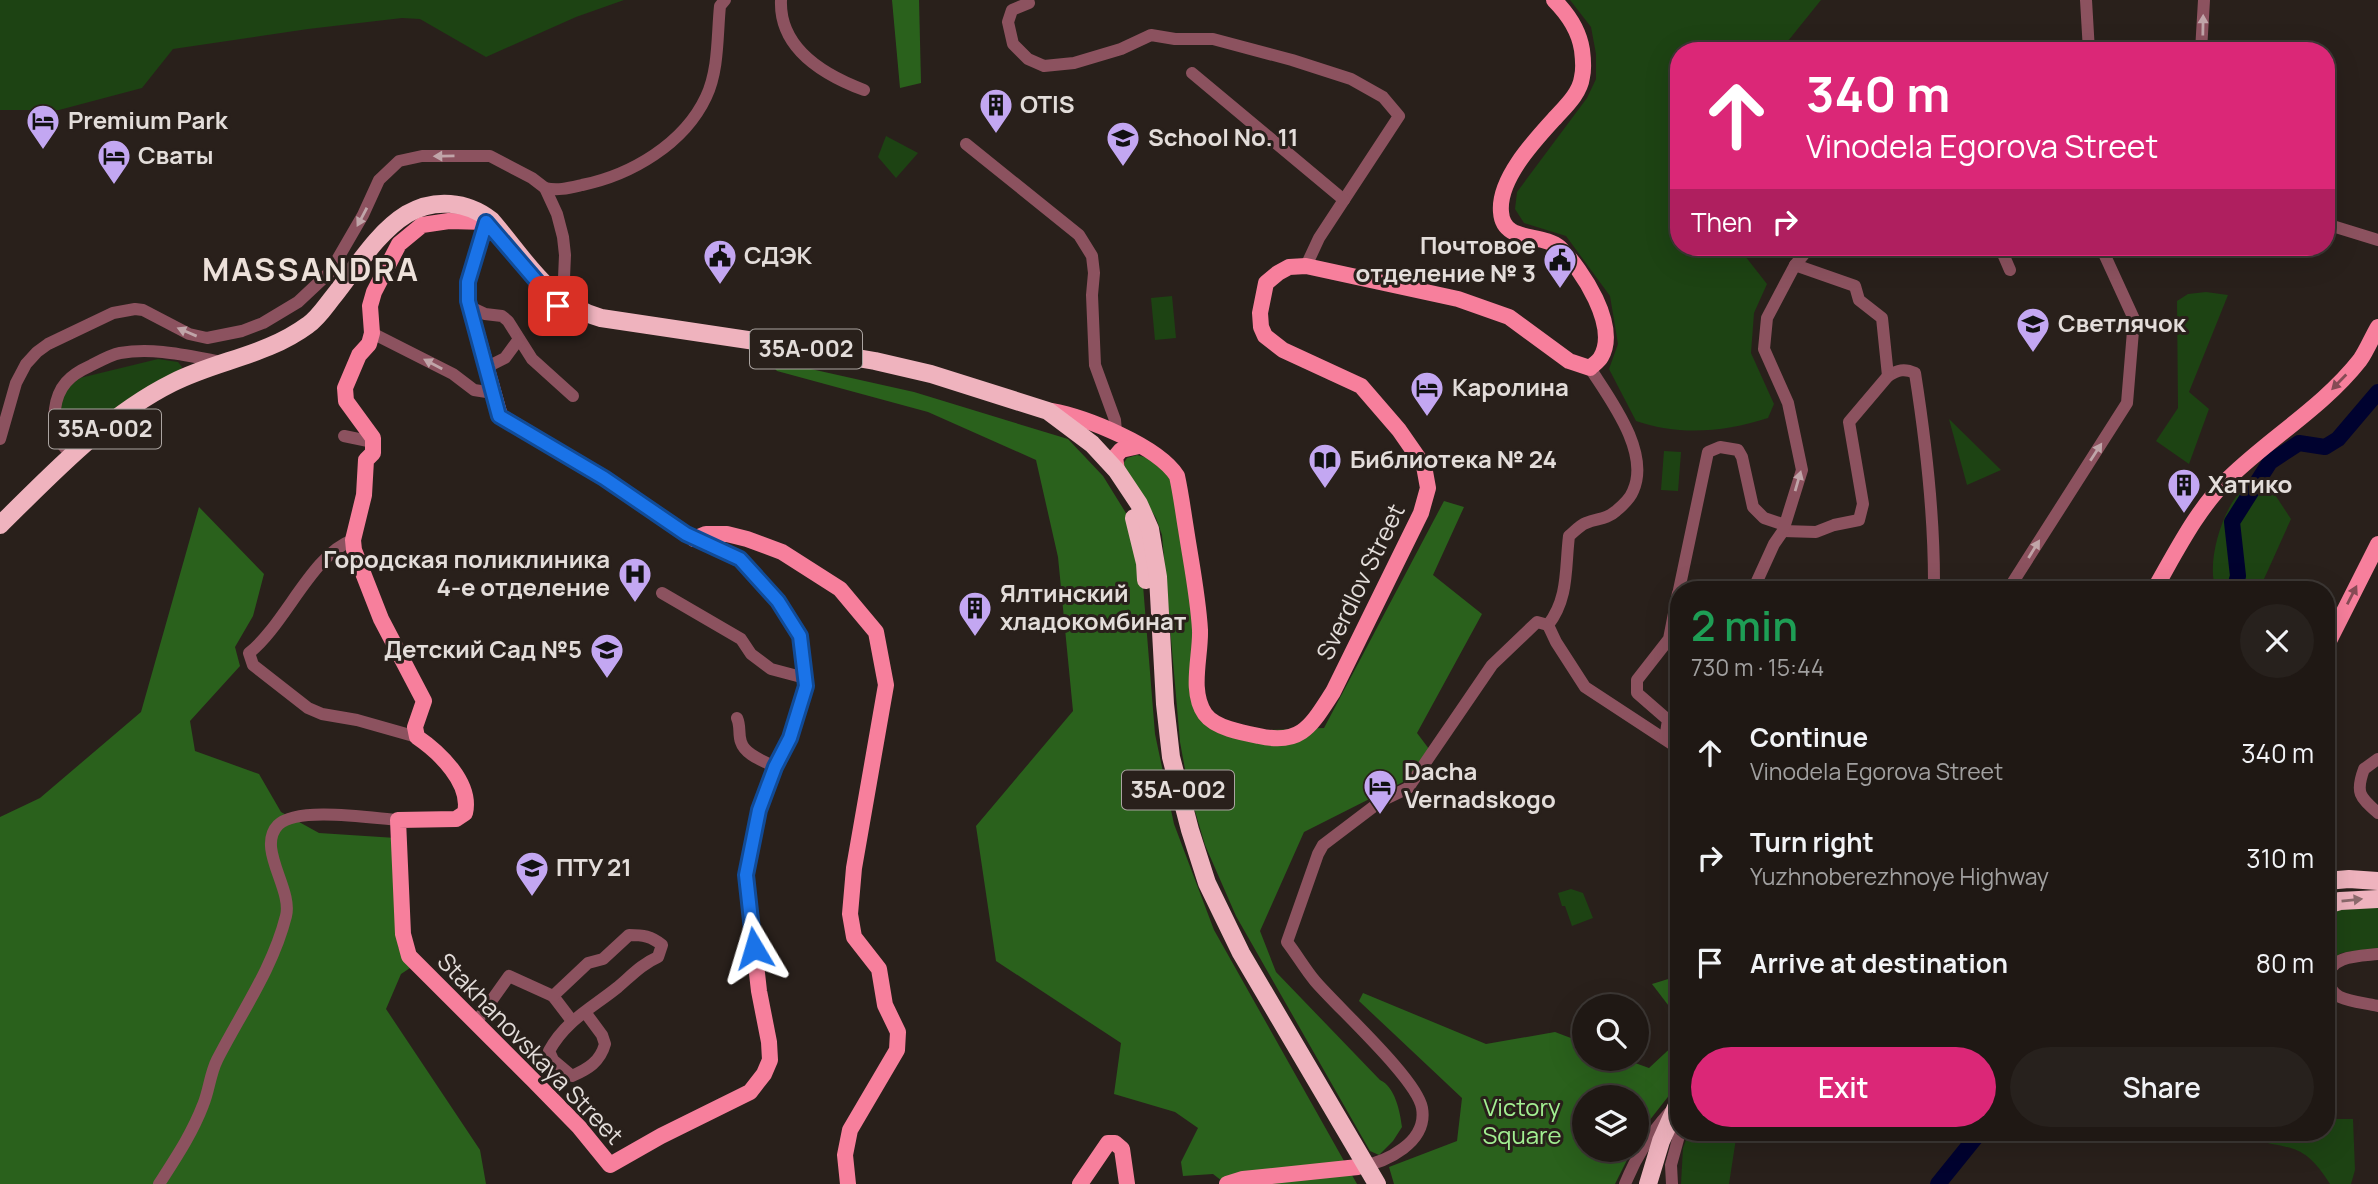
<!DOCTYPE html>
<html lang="en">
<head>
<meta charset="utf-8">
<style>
	:root { --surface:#1f1814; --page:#27211d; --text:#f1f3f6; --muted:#a1a0a0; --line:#3c3734; --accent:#db2777 }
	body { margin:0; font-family:Manrope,sans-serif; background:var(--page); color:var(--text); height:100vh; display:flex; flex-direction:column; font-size:26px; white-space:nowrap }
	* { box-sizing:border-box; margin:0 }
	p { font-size:23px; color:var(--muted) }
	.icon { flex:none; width:38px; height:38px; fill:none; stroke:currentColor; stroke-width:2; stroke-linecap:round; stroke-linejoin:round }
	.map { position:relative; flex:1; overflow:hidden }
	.drawer { position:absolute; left:1670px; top:581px; width:665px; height:560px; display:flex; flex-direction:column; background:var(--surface); border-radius:28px; box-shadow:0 7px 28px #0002,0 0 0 2px var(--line) }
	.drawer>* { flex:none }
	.top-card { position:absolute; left:1670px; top:42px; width:665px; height:214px; border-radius:28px; box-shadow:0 7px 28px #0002,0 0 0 2px var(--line); background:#db2777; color:#fff; overflow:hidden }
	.tools { position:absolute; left:1572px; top:994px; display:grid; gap:14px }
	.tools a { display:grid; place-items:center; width:77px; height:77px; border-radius:50%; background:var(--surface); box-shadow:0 7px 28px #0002,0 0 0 2px var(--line); font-size:35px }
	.pin { position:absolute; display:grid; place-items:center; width:60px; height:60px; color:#fff; margin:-30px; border-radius:14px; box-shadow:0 4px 10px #0006 }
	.me { position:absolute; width:77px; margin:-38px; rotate:353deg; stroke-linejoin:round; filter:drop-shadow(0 0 5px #0008) }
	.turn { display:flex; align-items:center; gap:24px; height:147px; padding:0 21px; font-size:32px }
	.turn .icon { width:91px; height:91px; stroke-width:2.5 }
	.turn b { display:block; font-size:49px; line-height:60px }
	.then { display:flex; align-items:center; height:66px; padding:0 21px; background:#0003; gap:14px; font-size:26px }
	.round { display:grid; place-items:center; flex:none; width:74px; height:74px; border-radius:37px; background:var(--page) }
	.headline { display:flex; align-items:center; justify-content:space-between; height:119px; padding:0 21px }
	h1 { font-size:42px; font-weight:600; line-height:52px; color:#1e9e55 }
	.primary-button { display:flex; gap:14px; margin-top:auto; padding:14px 21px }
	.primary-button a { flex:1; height:80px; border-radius:42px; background:var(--accent); color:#fff; font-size:28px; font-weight:600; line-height:80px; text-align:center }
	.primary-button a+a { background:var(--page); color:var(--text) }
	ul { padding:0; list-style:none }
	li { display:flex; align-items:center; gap:21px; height:105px; padding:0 21px }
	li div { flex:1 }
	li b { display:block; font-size:26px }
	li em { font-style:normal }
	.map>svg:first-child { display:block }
</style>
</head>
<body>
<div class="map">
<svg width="2378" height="1184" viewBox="0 0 2378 1184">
	<rect width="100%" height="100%" fill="#29201b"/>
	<g fill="#1d4313">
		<polygon points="0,0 624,0 576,17 486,57 420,19 402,18 308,29 173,49 142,88 59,110 0,110"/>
		<path d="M1570 0H1821L1788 41 1785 51H1678V247H1738L1767 284 1754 313 1751 353 1774 404 1768 418C1724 432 1680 436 1636 421L1609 369 1618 344 1610 296 1566 236 1524 223 1515 209 1517 192 1587 98 1596 79V54L1591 27Z"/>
		<polygon points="886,136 918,153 896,178 878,157"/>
		<polygon points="2206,292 2228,295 2189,392 2209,409 2189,464 2156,441 2178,408 2177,301 2188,294"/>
		<polygon points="1172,296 1176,338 1155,340 1151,298"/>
		<polygon points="158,359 178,362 182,367 181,370 88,435 73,437 65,434 61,425 61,403 65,390 80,378"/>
		<polygon points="1949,419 2001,470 1967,485"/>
		<polygon points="1664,451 1681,452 1678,491 1661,490"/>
		<path d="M2262 475 2291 519 2264 579V584L2273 590H2216C2206 564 2221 513 2240 492 2245 486 2255 481 2262 475Z"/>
		<polygon points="1571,889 1583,893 1593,918 1572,926 1565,906 1562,906 1558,893"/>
		<polygon points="2378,905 2378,948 2341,953 2326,966 2326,910"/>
		<path d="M2326 1119H2353L2355 1170 2351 1184H2330C2305 1145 2295 1149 2251 1140L2252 1132H2326Z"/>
		<polygon points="1689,1132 1737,1132 1729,1184 1681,1184 1683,1148"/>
	</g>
	<g fill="#2a611c">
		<polygon points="892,0 919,0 921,83 900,88"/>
		<polygon points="766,359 914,392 1068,439 1103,476 1129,518 1142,573 1155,734 1174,824 1214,930 1357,1184 1226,1184 1213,1174 1183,1176 1181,1162 1198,1128 1175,1112 1114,1094 1121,1043 996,961 976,826 1073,711 1058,557 1036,460 928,412 777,371"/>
		<path d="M1137 455 1148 458 1171 477 1196 624 1193 672 1220 732 1324 728 1444 501 1464 507 1433 575 1482 614 1417 733 1429 749 1409 779 1304 832 1260 931 1276 972 1380 1080C1395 1087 1400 1111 1402 1127L1393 1141 1379 1155 1370 1151 1236 916 1205 845 1189 791 1180 742 1162 535 1156 518 1123 464 1127 458Z"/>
		<polygon points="199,507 264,574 253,616 235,647 240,666 190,721 195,751 259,774 281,812 319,833 396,838 398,947 410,968 401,974 386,1009 480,1150 486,1184 0,1184 0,817 40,798 141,712"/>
		<polygon points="1678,976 1678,1018 1652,984"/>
		<polygon points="1363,993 1486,1044 1555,1032 1584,1043 1584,1059 1624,1059 1649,1068 1678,1041 1678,1084 1642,1130 1636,1142 1636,1097 1584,1097 1584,1150 1632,1150 1615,1184 1394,1184 1389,1167 1457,1141 1462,1098 1359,1001"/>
	</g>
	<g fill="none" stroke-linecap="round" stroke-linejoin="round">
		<g stroke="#00022f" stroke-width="16">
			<polyline points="2234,590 2238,576 2232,522 2270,462 2299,443 2325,447 2338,439 2378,392"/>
			<polyline points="1938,1184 1980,1132"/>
		</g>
		<g stroke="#8c525f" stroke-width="12">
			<path d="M781 0C779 49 824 75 864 90"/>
			<polyline points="2086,0 2089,51"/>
			<polyline points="1029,3 1012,10 1008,22 1013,44 1028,59 1044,66 1074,63 1121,49 1151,35 1175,39 1213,39 1292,60 1351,79 1383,97 1399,116 1319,238 1306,266"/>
			<polyline points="2201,51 2204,0"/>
			<polyline points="1192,73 1344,200"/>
			<polyline points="966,144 1079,235 1092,256 1094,273 1092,295 1095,365 1115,420 1116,432"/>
			<path d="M545 188C558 191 569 188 582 185 631 175 684 144 706 97 719 70 717 35 720 6L725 0"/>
			<polyline points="2326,224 2378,240"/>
			<polyline points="2000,247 2010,270"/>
			<path d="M1795 265 1855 286 1859 300 1882 318 1888 376C1898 370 1904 368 1915 373 1926 443 1934 511 1934 582L1932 590"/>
			<polyline points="470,307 485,314 502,316 508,321 532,359 573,396"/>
			<polyline points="372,333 453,374 474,390 493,393"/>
			<polyline points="487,367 505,358 519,339"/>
			<path d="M1590 368C1609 398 1651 452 1633 491 1630 499 1622 506 1616 511 1606 520 1597 518 1586 523 1580 525 1574 532 1569 536 1565 568 1569 598 1548 625L1556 642 1585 687 1678 748"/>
			<polyline points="344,436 373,442"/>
			<polyline points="0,439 16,383 26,364 37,352 48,344 113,313 135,309 143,310 189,334 207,338 242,331 263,323 298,302 330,272 363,215 379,180 399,161 422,156 490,156 532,178 545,188 557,214 563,237 565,255 563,301"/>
			<path d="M81 449 70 452C55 441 53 426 55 409 58 386 70 375 90 366 100 361 110 355 120 353 155 347 188 356 222 362"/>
			<polyline points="1783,531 1816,532 1834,525 1859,520 1863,504 1849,422 1888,376"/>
			<path d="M353 540C312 554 285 625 249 653L253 665 308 708 322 714 357 720 417 737"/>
			<polyline points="1679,590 1708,452 1720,447 1738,450 1742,457 1753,507 1764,518 1785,525"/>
			<polyline points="1753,590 1774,544 1783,531 1802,470 1788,403 1764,349 1767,318 1795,265 1810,247"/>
			<polyline points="2013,590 2013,582 2127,403 2134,319 2101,247"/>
			<polyline points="662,593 741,639 751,654 771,669 805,678"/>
			<path d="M737 718C741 727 738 734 741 742 745 755 764 761 775 767"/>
			<polyline points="1665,739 1668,720 1637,693 1637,680 1669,639 1678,593"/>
			<path d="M2378 759 2364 769C2355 793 2360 797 2378 813"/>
			<path d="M2378 954C2361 956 2328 955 2328 979 2329 987 2332 993 2340 997 2351 1002 2366 1003 2378 1006"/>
			<polyline points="553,996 572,1021"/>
			<path d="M477 1021 509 976 553 996 588 963 603 959 629 935C643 935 651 936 662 945L658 957C642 964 632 975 618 987 592 1008 566 1020 549 1051L553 1060 572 1076C588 1069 600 1062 605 1044L602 1035 585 1012"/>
			<path d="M1359 1167C1387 1162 1428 1142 1422 1108 1417 1079 1338 1008 1315 981 1305 969 1297 955 1287 942L1318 854 1323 845 1381 801 1408 788 1492 665 1537 622 1548 625"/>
			<path d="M159 1184C175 1159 192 1134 203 1105 209 1091 210 1074 217 1060 241 1013 273 968 286 916 293 889 256 848 278 825 297 806 371 818 398 820"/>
			<path d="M1625 1184C1636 1157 1649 1135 1669 1113"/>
			<polyline points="1672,1184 1671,1165 1680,1132"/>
		</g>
		<g stroke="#f77f9c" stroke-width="16">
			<path d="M449 221 486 222 468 282V301L500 416 604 478 686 534 740 559 778 601 800 636 806 686 790 738 775 767 759 810 746 875 759 991 769 1042 770 1060 764 1074 750 1092 661 1136 610 1165 579 1127 534 1081 409 956 403 934 398 820 456 819 465 813C472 783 439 752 417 737L415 727 424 701 381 619 354 550 353 540 364 495 366 460 373 453V438L346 401 345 388 359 355 369 344 372 333 370 306 374 292 399 244 422 225Z"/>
			<path d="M1051 411C1085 417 1158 446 1177 476 1181 494 1183 511 1186 529 1191 562 1198 596 1200 630 1201 656 1189 691 1205 714 1215 728 1243 733 1259 736 1302 746 1312 724 1333 692L1421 513 1428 488 1424 466 1399 430 1361 386 1283 350 1265 336 1261 327 1260 313 1266 283 1278 273 1289 267 1306 266 1458 299 1509 317 1569 361 1590 368C1593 365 1599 361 1601 357 1619 326 1582 269 1560 248 1542 232 1503 244 1501 212 1498 179 1535 140 1556 117 1566 106 1580 93 1582 77 1584 69 1583 58 1582 50 1579 30 1569 15 1554 0"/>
			<polyline points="1117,471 1115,457 1121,450 1139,446"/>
			<polyline points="694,539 706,534 727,534 747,539 782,552 840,589 876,632 886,685 854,868 850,914 854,937 879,969 885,1005 898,1032 897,1050 850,1130 845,1155 848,1184"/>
			<path d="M2154 590C2176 552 2197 509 2229 478 2271 437 2323 407 2360 360 2367 350 2372 337 2378 327"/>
			<polyline points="2326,647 2378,544"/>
			<polyline points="1080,1184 1108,1143 1115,1143 1122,1149 1127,1184"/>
			<polyline points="1227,1184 1243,1179 1358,1167"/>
		</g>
		<g stroke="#efb3be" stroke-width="18">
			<polyline points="1134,518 1145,563 1146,580"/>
			<path d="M0 525C52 474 106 416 172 383 217 360 266 356 308 325 318 318 325 307 333 297 355 270 376 233 407 214 434 198 467 201 491 220 525 259 548 303 601 318L775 344 875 361 931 374 1048 411 1092 444 1117 471 1139 504 1150 529 1158 577 1165 704 1171 757 1190 830 1207 883 1241 953 1377 1184"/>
			<polyline points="2326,881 2349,879 2378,881"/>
			<polyline points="2326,905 2340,901 2378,899"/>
			<polyline points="1648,1184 1661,1141 1678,1103"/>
		</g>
	</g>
	<defs><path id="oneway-solid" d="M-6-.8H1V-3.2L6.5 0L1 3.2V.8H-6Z" transform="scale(1.75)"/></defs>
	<g fill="#c0a5a9">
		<use href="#oneway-solid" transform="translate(2203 25) rotate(-89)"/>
		<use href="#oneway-solid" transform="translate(444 156) rotate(179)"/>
		<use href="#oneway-solid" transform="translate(362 217) rotate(118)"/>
		<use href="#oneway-solid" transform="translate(187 332) rotate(-157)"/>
		<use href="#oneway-solid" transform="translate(433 364) rotate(-152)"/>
		<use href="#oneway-solid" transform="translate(2096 452) rotate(-57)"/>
		<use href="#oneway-solid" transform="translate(1798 481) rotate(-74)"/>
		<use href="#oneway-solid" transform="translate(2034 549) rotate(-58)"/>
	</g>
	<g fill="#864b55">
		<use href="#oneway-solid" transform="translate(2339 382) rotate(134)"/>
		<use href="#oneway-solid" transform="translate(2352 595) rotate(-63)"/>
	</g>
	<use fill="#8c6a6c" href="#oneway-solid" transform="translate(2352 900) rotate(-6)"/>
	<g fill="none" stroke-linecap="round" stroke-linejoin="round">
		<defs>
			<polyline id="route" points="558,306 486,222 468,282 468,301 499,416 604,478 686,534 740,559 778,601 800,636 806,686 790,738 775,767 759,810 746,875 754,948"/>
		</defs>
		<use href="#route" stroke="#114b97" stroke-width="18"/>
		<use href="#route" stroke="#1a73e8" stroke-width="12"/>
	</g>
	<defs>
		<symbol id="building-pin" viewBox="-11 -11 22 30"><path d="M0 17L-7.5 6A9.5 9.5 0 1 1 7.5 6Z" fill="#c3a7f2" stroke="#29201b"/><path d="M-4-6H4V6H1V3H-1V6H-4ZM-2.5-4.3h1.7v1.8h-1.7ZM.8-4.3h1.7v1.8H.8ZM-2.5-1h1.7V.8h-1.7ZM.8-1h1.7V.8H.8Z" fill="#111"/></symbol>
		<symbol id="hotel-pin" viewBox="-11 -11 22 30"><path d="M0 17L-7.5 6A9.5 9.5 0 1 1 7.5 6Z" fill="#c3a7f2" stroke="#29201b"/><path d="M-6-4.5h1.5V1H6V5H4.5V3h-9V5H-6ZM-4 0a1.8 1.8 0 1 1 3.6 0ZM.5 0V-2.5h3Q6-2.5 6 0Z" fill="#111"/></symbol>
		<symbol id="school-pin" viewBox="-11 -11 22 30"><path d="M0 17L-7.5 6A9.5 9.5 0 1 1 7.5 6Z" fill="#c3a7f2" stroke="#29201b"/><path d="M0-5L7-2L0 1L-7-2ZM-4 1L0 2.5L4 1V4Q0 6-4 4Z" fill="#111"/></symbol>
		<symbol id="civic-pin" viewBox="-11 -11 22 30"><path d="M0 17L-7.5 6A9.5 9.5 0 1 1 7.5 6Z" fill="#c3a7f2" stroke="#29201b"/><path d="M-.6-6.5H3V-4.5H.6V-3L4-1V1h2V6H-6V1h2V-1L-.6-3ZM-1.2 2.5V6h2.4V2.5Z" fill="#111"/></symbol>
		<symbol id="library-pin" viewBox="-11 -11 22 30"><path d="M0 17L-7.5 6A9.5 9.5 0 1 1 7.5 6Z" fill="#c3a7f2" stroke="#29201b"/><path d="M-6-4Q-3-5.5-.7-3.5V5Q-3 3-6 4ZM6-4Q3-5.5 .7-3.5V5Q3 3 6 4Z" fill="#111"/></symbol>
		<symbol id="hospital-pin" viewBox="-11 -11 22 30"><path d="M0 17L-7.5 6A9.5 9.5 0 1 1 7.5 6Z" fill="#c3a7f2" stroke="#29201b"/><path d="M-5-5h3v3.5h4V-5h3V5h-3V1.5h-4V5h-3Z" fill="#111"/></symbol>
		<symbol id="university-pin" viewBox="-11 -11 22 30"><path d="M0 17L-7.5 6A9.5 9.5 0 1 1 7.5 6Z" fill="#c3a7f2" stroke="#29201b"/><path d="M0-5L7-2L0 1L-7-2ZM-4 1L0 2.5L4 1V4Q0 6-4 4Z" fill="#111"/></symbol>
	</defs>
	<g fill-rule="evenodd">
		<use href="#building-pin" x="977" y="86" width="38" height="52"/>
		<use href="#hotel-pin" x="24" y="102" width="38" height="52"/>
		<use href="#school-pin" x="1104" y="119" width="38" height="52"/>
		<use href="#hotel-pin" x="95" y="137" width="38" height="52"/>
		<use href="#civic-pin" x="701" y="237" width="38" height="52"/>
		<use href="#civic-pin" x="1541" y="241" width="38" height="52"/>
		<use href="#school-pin" x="2014" y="305" width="38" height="52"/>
		<use href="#hotel-pin" x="1408" y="369" width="38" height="52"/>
		<use href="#library-pin" x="1306" y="441" width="38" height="52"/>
		<use href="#building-pin" x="2165" y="466" width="38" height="52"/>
		<use href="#hospital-pin" x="616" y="555" width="38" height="52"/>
		<use href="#building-pin" x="956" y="589" width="38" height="52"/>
		<use href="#school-pin" x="588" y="631" width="38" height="52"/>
		<use href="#hotel-pin" x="1361" y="767" width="38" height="52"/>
		<use href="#university-pin" x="513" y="849" width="38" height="52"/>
	</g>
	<g text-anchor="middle" stroke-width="6" stroke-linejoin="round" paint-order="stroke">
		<g fill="#29201b" stroke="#aba4a1" stroke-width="2">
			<rect x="750" y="329.5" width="112" height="39" rx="5"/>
			<rect x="49" y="409.5" width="112" height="39" rx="5"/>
			<rect x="1122" y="770.5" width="112" height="39" rx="5"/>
		</g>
		<g font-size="23" font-weight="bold" fill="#e3ddda">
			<text x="806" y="357">35А-002</text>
			<text x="105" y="437">35А-002</text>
			<text x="1178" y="798">35А-002</text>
		</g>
		<g font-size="24" font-weight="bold" fill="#e3ddda" stroke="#29201b" text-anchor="start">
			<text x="1020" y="113">OTIS</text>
			<text x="68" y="129">Premium Park</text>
			<text x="1148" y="146">School No. 11</text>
			<text x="138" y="164">Сваты</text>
			<text x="1536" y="254" text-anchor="end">Почтовое<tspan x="1536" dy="28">отделение № 3</tspan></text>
			<text x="744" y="264">СДЭК</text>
			<text x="2058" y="332">Светлячок</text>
			<text x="1452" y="396">Каролина</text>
			<text x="1350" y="468">Библиотека № 24</text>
			<text x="2208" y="493">Хатико</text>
			<text x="610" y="568" text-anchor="end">Городская поликлиника<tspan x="610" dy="28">4-е отделение</tspan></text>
			<text x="1000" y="602">Ялтинский<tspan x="1000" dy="28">хладокомбинат</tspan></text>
			<text x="582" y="658" text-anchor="end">Детский Сад №5</text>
			<text x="1404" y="780">Dacha<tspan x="1404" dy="28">Vernadskogo</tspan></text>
			<text x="556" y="876">ПТУ 21</text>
		</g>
		<g font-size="24" fill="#e3ddda" stroke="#29201b">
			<text transform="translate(1361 582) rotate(-64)" y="8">Sverdlov Street</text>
			<text transform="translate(530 1049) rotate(46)" y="8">Stakhanovskaya Street</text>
		</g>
		<g font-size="24" fill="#a3f092" stroke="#29201b">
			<text x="1522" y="1116">Victory<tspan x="1522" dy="28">Square</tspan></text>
		</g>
		<g font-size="32" font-weight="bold" letter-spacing="2" fill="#ede1da" stroke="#29201b">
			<text x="311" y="281">MASSANDRA</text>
		</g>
	</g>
</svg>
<div class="tools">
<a><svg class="icon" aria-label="search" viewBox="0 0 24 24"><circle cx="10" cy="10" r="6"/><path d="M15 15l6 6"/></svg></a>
<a><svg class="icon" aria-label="layers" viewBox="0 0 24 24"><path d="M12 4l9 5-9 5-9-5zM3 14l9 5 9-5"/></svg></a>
</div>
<div class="pin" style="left:558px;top:306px;background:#d93025"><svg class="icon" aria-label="arrive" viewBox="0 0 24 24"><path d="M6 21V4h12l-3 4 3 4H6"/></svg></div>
<svg class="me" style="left:754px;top:948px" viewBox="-20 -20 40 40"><path d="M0-17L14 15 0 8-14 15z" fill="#1a73e8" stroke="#fff" stroke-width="4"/></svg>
<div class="top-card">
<div class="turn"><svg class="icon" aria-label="ahead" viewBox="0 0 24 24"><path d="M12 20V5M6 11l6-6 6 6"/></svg><div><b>340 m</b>Vinodela Egorova Street</div></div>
<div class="then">Then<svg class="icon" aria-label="right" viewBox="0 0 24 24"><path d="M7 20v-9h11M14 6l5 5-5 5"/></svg></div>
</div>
<section class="drawer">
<div class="headline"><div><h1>2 min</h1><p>730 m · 15:44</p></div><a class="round"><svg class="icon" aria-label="close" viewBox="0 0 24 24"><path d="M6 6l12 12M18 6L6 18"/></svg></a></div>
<ul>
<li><svg class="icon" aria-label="ahead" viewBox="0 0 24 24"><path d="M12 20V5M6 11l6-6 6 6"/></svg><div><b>Continue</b><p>Vinodela Egorova Street</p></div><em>340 m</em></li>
<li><svg class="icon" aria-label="right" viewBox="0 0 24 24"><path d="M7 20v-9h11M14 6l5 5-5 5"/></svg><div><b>Turn right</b><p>Yuzhnoberezhnoye Highway</p></div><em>310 m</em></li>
<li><svg class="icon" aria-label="arrive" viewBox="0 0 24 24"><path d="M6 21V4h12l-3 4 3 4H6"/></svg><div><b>Arrive at destination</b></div><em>80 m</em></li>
</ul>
<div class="primary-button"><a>Exit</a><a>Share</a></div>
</section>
</div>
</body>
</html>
